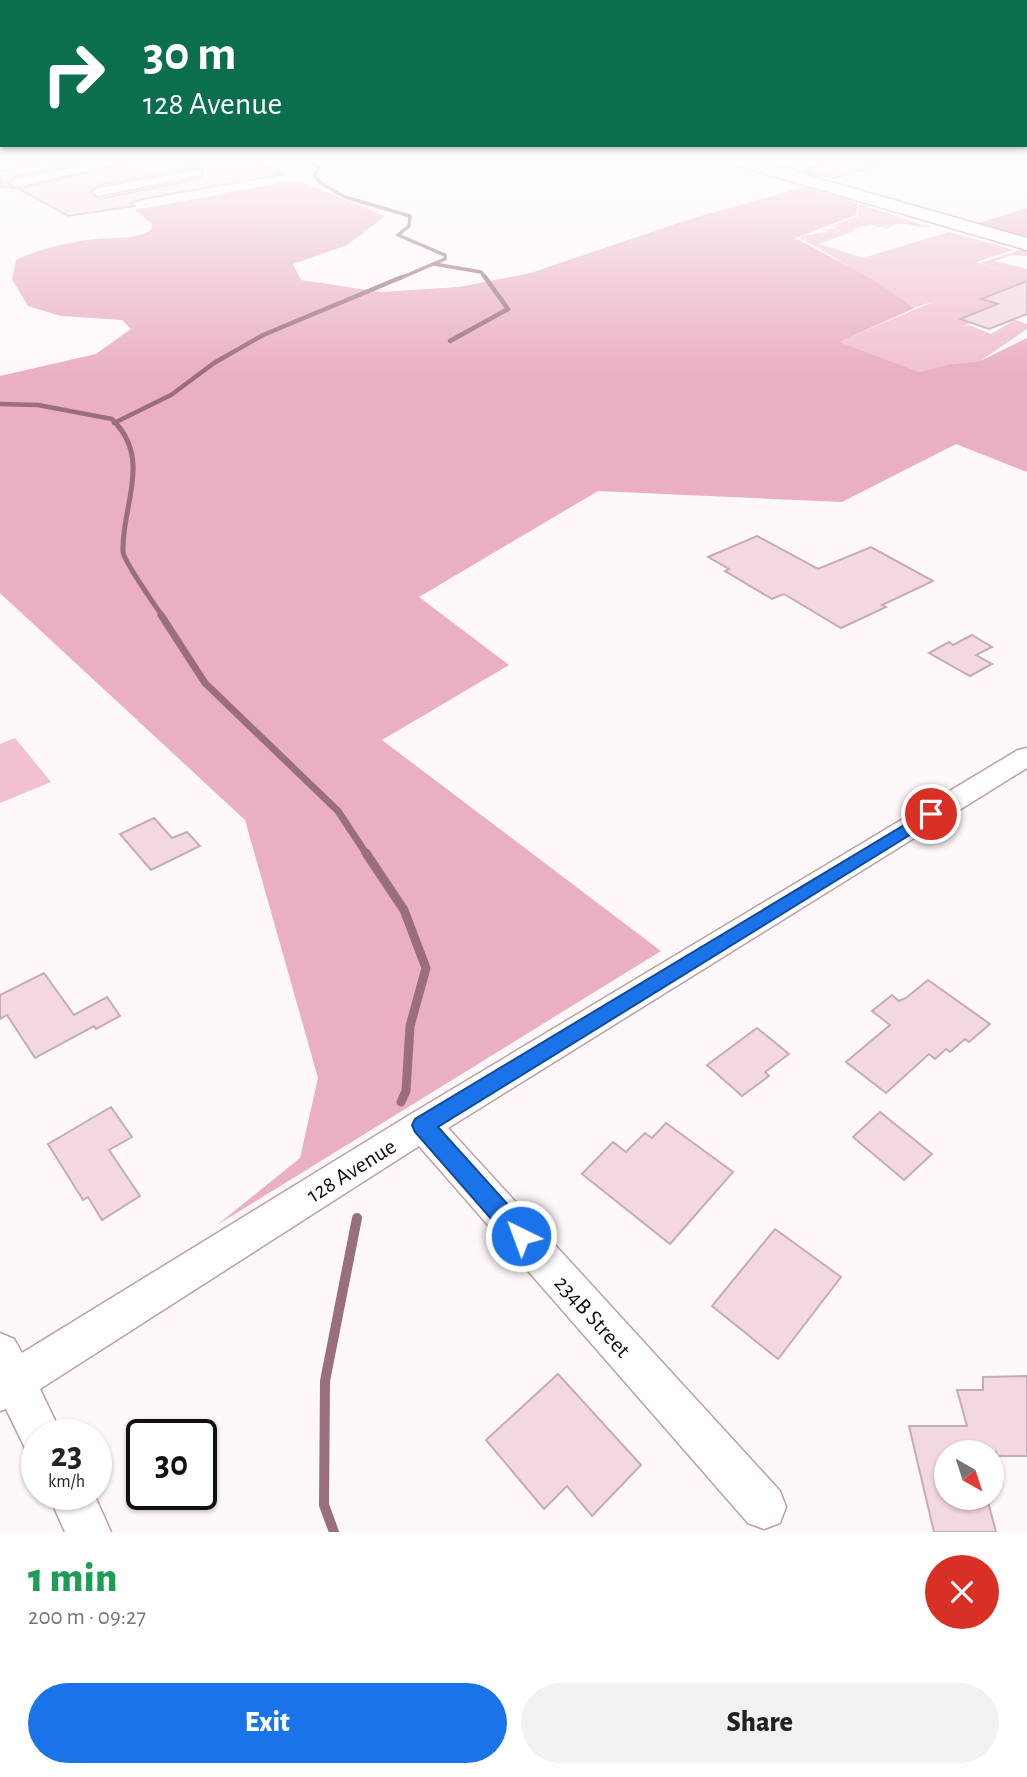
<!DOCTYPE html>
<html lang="en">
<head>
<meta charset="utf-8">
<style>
	:root { --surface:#fff; --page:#f2f2f2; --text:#222; --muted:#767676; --accent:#1a73e8 }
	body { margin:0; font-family:"Alegreya Sans",sans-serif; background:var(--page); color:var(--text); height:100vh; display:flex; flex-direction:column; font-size:26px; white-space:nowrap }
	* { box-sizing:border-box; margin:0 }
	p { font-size:23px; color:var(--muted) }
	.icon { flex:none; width:38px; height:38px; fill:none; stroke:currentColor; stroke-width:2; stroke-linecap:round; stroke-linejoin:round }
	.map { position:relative; height:1532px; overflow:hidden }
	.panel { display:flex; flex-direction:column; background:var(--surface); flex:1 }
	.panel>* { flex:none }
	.guide { position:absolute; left:0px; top:0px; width:1027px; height:147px; box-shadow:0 2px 5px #0004; background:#0b6e4f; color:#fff; overflow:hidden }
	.needle { width:46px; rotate:141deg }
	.fabs { position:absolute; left:934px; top:1440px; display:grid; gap:14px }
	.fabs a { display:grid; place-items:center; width:70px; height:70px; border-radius:50%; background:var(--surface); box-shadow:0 2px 5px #0004; font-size:35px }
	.speed { position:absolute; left:21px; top:1419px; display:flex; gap:14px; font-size:35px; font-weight:700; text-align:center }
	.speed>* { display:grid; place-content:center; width:91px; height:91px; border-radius:50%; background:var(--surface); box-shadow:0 2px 5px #0004; line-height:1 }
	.speed small { font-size:18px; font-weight:400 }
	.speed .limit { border:4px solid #111; border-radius:10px; background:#fff; color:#111 }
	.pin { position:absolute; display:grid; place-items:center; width:60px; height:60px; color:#fff; margin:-30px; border:4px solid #fff; border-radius:50%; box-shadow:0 2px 7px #0007 }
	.me { position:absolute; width:77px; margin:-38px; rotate:318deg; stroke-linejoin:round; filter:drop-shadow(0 0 5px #0008) }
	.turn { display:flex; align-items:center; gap:24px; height:147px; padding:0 28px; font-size:32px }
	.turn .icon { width:91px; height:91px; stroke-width:2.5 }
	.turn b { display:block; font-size:49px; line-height:60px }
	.round { display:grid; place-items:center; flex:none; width:74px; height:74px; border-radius:37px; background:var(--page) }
	.summary { display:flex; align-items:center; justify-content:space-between; height:119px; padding:0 28px }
	h1 { font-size:42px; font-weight:800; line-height:52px; color:#1e9e55 }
	.primary-button { display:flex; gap:14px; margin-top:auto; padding:14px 28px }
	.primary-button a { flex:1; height:80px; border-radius:42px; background:var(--accent); color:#fff; font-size:28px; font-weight:800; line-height:80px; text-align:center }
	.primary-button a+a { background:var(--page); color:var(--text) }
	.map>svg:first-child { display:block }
</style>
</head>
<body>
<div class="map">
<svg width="1027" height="1532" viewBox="0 0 1027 1532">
	<rect width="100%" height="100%" fill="#fef8fa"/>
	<g fill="#f1c1d1">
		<path d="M859 204 929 227C915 229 898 218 887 229L873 225 858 227 851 232 819 244 863 258 949 232 1014 250 976 262 1012 274 980 263 1023 249 1027 250V256L1011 255 995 261 1027 269V299L1001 291 982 299 1006 305 961 319 970 323 962 327 969 325 991 334 1015 320 1027 324V329L980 361 949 364 920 372 838 342 933 302 915 307C874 287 839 257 801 239V237C809 233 821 235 827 231L822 230 838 228 832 226 859 216Z"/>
		<polygon points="15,738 51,782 0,803 0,744"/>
	</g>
	<g fill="#eaafc3">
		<path d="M298 180 385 216 347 245 293 264 301 280 381 292 459 287 531 273 690 219 805 187 858 203 856 215 795 238 870 278 915 308 839 342 920 372 949 364 980 361 1027 338V472L956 444 842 502 598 491 419 597 509 665 382 740 661 951 217 1225 300 1158 318 1078 245 820 0 593V376L96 354 131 329 122 320 61 316 28 306 12 279 16 260C42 248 68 242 97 239 115 237 136 240 151 230L152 224 135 210Z"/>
		<polygon points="1027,208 1027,238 976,224"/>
	</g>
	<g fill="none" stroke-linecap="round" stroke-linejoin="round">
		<g stroke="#9a6f7d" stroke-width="3.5">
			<polyline points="307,159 319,168 314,175 322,184 345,197 410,216 409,226 398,235 445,255 445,259 398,279"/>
			<polyline points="434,264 481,272 486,279"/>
		</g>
		<g stroke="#9a6f7d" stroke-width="4.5">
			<polyline points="450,341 508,309 485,277"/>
			<polyline points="0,404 38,405 112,419 120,428"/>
			<polyline points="114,423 171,395 214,363 263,335 402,277"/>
		</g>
		<path stroke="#9a6f7d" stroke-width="5" d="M118 426C150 463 121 510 123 552 124 562 155 605 163 617"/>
		<polyline stroke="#9a6f7d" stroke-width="7" points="161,615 205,683 338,811 367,855"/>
		<polyline stroke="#9a6f7d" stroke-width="9" points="366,853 404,910 426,968 410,1026 406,1091 401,1102"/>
		<polyline stroke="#9a6f7d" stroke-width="10" points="334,1532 324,1505 325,1381 357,1218"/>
	</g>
	<g fill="#f4d8e1" stroke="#c7acb5" stroke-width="2" fill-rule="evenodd">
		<polygon points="64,159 101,159 15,176 8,182 13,188 0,187 0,171"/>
		<path d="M141 159H240L283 171 278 172 284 174 143 199 131 203 134 206 68 216 19 189ZM197 167 203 169 202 178 99 199 90 193 98 185Z"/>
		<polygon points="838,159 880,159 881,165 833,178 805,171"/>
		<polygon points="1027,281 1027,314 989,329 960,319 998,304 981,299"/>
		<polygon points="757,536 818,569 871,547 933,581 882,605 886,607 841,628 784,594 772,599 725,571 729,569 708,557"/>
		<polygon points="972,635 992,647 976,655 992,664 970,676 929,653 949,642 953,645"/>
		<polygon points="154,818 172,838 187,832 200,846 151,870 120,834"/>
		<polygon points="44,973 74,1015 107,997 120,1016 96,1029 94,1026 35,1058 7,1015 0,1019 0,995"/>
		<polygon points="928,980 990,1024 969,1042 965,1039 950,1052 946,1049 935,1059 929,1054 886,1093 846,1062 890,1025 872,1011 892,995 899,1001 906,998"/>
		<polygon points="757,1028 789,1054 765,1072 769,1076 742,1096 707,1065"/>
		<polygon points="111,1107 132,1137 109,1150 140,1196 102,1220 88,1197 83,1200 48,1144"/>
		<polygon points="880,1112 932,1154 904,1180 853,1137"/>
		<polygon points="666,1123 733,1172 670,1244 582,1174 613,1142 626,1152 645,1133 652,1138"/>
		<polygon points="775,1229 841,1277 778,1359 712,1306"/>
		<polygon points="558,1374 641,1465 592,1516 567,1486 544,1509 486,1440"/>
		<polygon points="1027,1376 1027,1456 997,1456 996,1452 947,1452 947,1498 987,1498 996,1532 934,1532 909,1426 967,1426 957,1390 983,1390 983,1377"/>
	</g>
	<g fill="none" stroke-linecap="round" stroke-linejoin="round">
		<defs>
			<g id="minor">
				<polygon points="24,159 23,161 0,166 0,160"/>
				<polygon points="116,159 139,159 16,187 10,183 16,179"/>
				<polygon points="817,159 836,159 778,176 772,173"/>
				<polygon points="197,170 201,171 201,175 98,196 92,192 98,188"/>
				<polygon points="1027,748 1027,768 448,1128 780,1491 786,1507 780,1523 764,1529 748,1523 419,1146 40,1389 62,1435 37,1435 37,1455 26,1450 6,1409 0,1411 0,1333 14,1339 22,1353 411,1114 1018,750"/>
				<polygon points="48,1494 94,1494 111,1532 65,1532"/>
			</g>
			<polygon id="secondary" points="723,159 750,159 1027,238 1027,250 725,162"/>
		</defs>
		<use href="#minor" stroke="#bba0a8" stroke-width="3"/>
		<use href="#secondary" stroke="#bba0a8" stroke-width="3"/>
		<use href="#minor" fill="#fff" fill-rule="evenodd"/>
		<use href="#secondary" fill="#fff" fill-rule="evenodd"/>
	</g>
	<linearGradient id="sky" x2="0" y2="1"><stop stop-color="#9fa9d0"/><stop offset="0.43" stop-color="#fffcfd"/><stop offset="1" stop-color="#fffcfd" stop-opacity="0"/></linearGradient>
	<rect width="1027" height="374" fill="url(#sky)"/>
	<polygon fill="#1a73e8" stroke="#114b97" stroke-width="2" points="931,809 939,814 937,818 438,1127 529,1228 533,1236 529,1244 521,1247 513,1244 415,1132 412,1125 415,1119"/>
	<g text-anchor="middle" stroke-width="5" stroke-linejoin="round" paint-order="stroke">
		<g font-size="23" fill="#150c10" stroke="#fff">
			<text transform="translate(351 1170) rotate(-32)" y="8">128 Avenue</text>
			<text transform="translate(593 1316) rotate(48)" y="8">234B Street</text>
		</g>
	</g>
</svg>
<div class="fabs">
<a><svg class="needle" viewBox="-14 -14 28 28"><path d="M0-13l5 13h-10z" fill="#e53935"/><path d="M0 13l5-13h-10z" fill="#767676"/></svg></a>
</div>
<div class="speed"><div>23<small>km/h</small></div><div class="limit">30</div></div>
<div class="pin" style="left:931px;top:814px;background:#d93025"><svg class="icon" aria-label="arrive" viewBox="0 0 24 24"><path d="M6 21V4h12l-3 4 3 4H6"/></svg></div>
<svg class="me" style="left:521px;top:1236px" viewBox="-20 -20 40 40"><circle r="17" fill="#1a73e8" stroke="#fff" stroke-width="3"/><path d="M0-11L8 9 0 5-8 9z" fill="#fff"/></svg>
<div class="guide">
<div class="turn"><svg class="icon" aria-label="right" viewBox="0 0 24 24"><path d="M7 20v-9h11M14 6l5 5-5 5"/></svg><div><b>30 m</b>128 Avenue</div></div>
</div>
</div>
<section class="panel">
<div class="summary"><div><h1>1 min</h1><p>200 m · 09:27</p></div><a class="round" style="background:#d93025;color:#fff"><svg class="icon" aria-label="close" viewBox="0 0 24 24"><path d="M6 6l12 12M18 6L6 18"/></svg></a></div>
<div class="primary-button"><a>Exit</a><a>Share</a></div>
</section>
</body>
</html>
